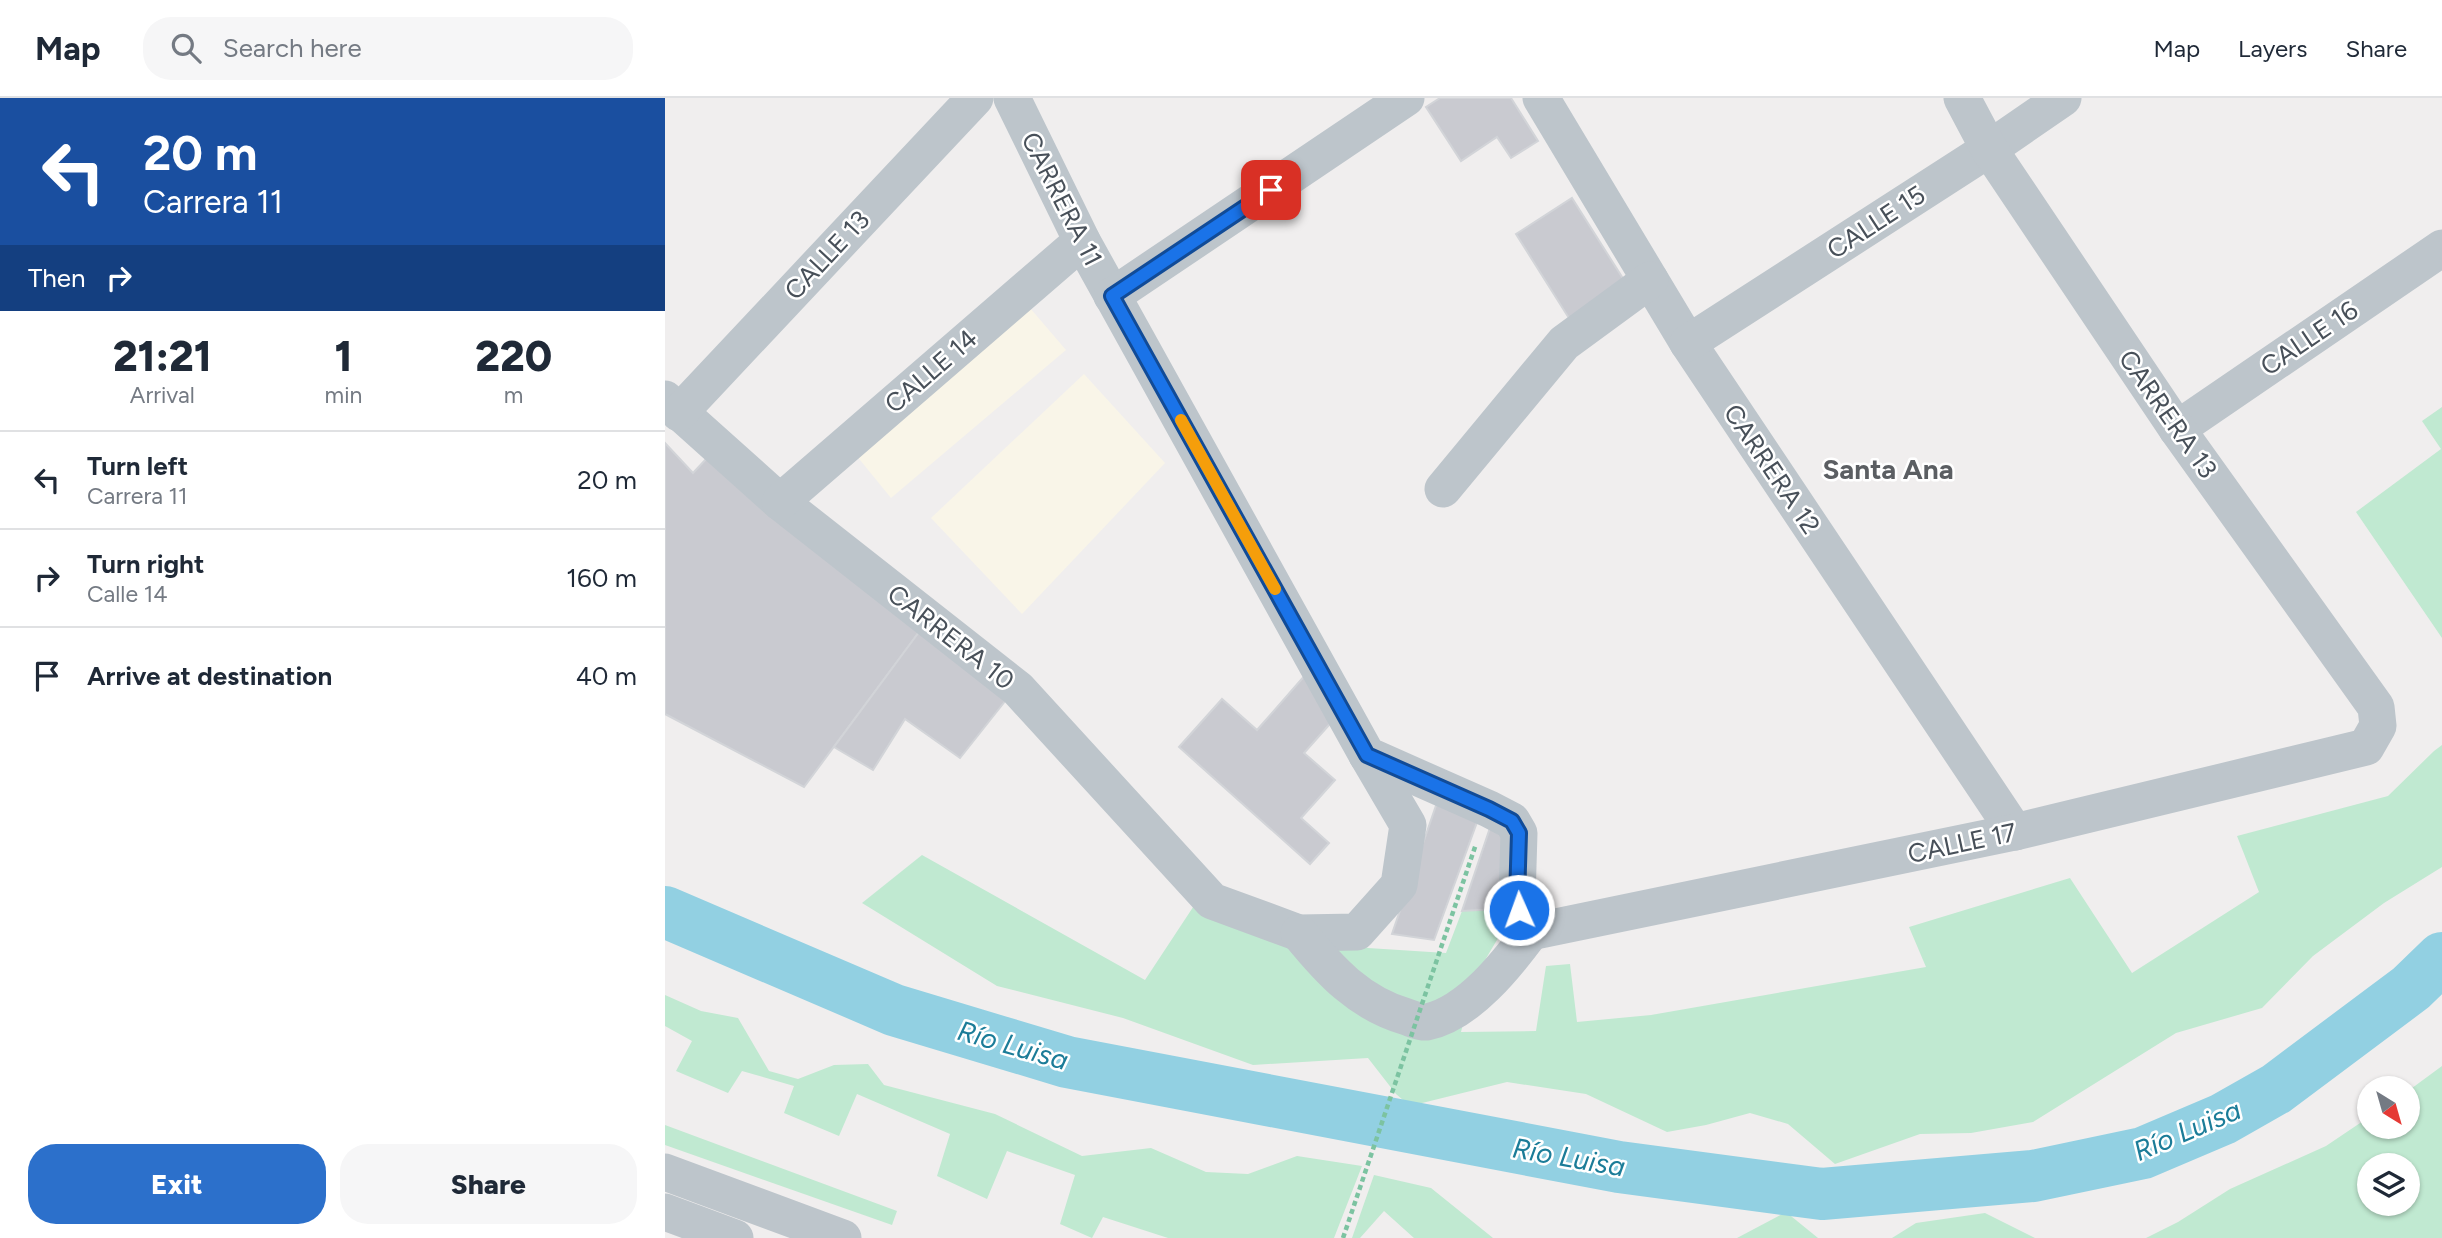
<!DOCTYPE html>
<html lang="en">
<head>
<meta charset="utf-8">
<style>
	:root { --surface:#fff; --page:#f6f6f7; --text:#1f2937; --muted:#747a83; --line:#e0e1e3; --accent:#2c70cb }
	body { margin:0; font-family:Figtree,sans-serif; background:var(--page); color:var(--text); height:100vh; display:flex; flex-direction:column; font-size:26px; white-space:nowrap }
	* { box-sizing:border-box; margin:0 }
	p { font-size:23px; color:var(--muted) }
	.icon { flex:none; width:38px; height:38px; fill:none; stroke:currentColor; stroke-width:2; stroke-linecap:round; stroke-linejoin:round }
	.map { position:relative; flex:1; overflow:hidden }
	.drawer { display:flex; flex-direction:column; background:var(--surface); width:665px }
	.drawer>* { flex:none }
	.top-card { background:#1a4fa0; color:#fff; overflow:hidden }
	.needle { width:46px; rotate:143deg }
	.buttons { position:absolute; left:1692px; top:978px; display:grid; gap:14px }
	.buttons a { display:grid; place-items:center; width:63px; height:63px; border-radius:50%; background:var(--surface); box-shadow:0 2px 5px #0004; font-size:35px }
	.pin { position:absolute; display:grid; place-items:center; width:60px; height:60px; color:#fff; margin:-30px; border-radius:14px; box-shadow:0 4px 10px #0006 }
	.me { position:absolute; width:77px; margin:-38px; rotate:358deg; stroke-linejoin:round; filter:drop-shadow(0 0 5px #0008) }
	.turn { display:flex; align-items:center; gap:24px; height:147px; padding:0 28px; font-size:32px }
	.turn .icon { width:91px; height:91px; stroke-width:2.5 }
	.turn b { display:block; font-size:49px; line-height:60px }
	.then { display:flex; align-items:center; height:66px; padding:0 28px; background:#0003; gap:14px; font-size:26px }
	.eta { display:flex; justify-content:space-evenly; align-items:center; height:119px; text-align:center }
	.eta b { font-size:42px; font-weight:800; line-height:49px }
	.primary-button { display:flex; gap:14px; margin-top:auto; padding:14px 28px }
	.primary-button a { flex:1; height:80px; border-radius:28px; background:var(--accent); color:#fff; font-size:28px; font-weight:800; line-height:80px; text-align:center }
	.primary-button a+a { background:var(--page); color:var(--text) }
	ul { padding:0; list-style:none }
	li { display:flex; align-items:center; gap:21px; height:98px; padding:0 28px; border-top:2px solid var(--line) }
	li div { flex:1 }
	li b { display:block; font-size:26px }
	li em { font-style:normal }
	header { display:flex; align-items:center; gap:42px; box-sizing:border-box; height:98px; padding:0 35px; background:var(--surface); border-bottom:2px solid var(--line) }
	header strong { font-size:33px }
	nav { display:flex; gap:38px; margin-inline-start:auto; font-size:24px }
	.search { width:490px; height:63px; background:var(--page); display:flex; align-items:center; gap:18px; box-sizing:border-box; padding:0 24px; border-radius:28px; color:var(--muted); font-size:26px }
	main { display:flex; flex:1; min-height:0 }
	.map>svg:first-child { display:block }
</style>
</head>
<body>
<header>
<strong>Map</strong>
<div class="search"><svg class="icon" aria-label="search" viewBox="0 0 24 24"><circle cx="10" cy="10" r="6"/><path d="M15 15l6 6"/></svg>Search here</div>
<nav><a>Map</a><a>Layers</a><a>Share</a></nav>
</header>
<main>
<section class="drawer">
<div class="top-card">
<div class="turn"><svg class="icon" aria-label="left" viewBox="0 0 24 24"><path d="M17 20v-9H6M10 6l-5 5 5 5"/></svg><div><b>20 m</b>Carrera 11</div></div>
<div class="then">Then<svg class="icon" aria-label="right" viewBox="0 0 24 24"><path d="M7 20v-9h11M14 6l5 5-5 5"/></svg></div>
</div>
<div class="eta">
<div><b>21:21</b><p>Arrival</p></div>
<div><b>1</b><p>min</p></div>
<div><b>220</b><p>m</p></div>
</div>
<ul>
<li><svg class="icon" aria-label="left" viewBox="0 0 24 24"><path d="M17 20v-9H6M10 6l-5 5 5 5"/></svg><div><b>Turn left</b><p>Carrera 11</p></div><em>20 m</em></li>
<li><svg class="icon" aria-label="right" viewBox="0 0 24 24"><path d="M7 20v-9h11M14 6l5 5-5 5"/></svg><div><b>Turn right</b><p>Calle 14</p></div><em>160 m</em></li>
<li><svg class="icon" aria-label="arrive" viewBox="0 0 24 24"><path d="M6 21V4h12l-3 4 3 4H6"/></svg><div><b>Arrive at destination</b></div><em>40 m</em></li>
</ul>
<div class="primary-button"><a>Exit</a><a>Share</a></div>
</section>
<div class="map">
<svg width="1777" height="1140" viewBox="0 0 1777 1140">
	<rect width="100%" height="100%" fill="#f0eeee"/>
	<g fill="#f9f5e8">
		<polygon points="365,210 401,252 226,400 191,357"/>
		<polygon points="419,276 500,365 357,516 266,420"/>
	</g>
	<g fill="#c0e9d1" fill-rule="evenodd">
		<polygon points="1777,309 1777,540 1691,414 1776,351 1757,323"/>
		<polygon points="1777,647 1777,769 1719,805 1648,858 1597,910 1511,935 1368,1024 1306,1035 1255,1036 1170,1066 1123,1026 1085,1015 1041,1027 1002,1034 921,996 842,984 745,1008 731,996 703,960 588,967 458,920 332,888 197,805 257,757 480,882 540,791 703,850 781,855 797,813 832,811 842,825 810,879 796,934 871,933 881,868 905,866 912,924 986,917 1261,869 1244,829 1405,780 1467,875 1594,794 1572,738 1723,698 1769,653"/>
		<polygon points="0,897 36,913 73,920 104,973 133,981 169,967 203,966 219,987 330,1016 417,1058 486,1050 541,1074 583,1076 632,1058 697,1068 669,1140 503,1140 438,1119 427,1140 395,1126 410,1077 342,1053 322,1101 272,1078 285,1036 192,996 174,1038 119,1015 129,988 77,973 63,995 11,973 27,943 0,928"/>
		<path d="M1777 968V1140H1481L1513 1124 1565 1091 1661 1048 1704 1019V1029H1743V993ZM1704 1068H1743V1106H1704Z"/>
		<polygon points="0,1027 232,1113 227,1127 0,1047"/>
		<polygon points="709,1077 766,1090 828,1140 749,1140 719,1113 695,1140 687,1140"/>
		<polygon points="1121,1114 1153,1140 1072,1140"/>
		<polygon points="1320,1115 1370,1140 1227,1140 1251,1125"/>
	</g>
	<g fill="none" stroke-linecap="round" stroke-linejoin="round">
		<polyline stroke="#92d0e2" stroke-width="52" points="0,814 229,912 402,964 954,1069 1157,1096 1368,1078 1478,1055 1558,1021 1611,991 1746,890 1777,860"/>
	</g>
	<g fill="#c9cad0" stroke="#d2d4d8" stroke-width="2">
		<polygon points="775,0 846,0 873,43 846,60 832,39 796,63 761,9"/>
		<polygon points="907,100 964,190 907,225 851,136"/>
		<polygon points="58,343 257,530 139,689 0,616 0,345 28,375"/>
		<polygon points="257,530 341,602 295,660 240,621 208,672 169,649"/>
		<polygon points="642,575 680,609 639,655 670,682 636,720 664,745 645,766 514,649 557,601 592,632"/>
		<polygon points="778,687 819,705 769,842 727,836"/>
		<polygon points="828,721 848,731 842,825 832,811 797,813"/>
	</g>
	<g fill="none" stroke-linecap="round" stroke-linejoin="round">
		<g stroke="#bdc5cb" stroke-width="37">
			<polyline points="347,0 417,143 702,657 824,711 847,723 854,735 852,801 854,812 866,834"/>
			<polyline points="876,0 1023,245 1350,734"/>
			<polyline points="447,198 741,0"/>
			<polyline points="1023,245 1324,51 1398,0"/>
			<polyline points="0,301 115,404 353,591 547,803 634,835 692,834 734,787 743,727 702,657"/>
			<polyline points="14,315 310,0"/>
			<polyline points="1512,331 1777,150"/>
			<polyline points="778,391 899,245 985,182"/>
			<polyline points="115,404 417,143"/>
			<polyline points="866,834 1350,734 1701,649 1713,628 1711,609 1512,331 1324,51 1297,0"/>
			<path d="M634 835C665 873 694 905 742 919 748 921 756 925 762 924 804 915 842 866 866 834"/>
			<polyline points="0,1074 178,1140"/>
			<polyline points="0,1114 70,1140"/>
		</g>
		<polyline stroke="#7cc3a1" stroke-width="4.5" stroke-dasharray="5 3.5" stroke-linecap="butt" points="678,1140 811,746"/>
	</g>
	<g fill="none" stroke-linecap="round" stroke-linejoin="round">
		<defs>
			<polyline id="route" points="606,92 447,198 702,657 824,711 847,723 854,735 852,801 854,812"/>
		</defs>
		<use href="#route" stroke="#114b97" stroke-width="18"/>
		<use href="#route" stroke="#1a73e8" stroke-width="12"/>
		<polyline stroke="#f59e0b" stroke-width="12" points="516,322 610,491"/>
	</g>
	<g text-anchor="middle" stroke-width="5" stroke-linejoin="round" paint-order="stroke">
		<g font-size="26" fill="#485059" stroke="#fff">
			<text transform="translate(397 101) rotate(63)" y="9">CARRERA 11</text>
			<text transform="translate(1211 124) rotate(-33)" y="9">CALLE 15</text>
			<text transform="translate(162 157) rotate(-47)" y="9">CALLE 13</text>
			<text transform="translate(1644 240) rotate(-34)" y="9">CALLE 16</text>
			<text transform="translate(266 273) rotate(-41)" y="9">CALLE 14</text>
			<text transform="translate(1503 316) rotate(55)" y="9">CARRERA 13</text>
			<text transform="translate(1107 371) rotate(56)" y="9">CARRERA 12</text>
			<text transform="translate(286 539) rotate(38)" y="9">CARRERA 10</text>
			<text transform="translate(1297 745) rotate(-12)" y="9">CALLE 17</text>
		</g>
		<g font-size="28" font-weight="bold" fill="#5b5e62" stroke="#fff">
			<text x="1223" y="381">Santa Ana</text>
		</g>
		<g font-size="28" font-style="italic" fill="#1b7c98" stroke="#fff">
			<text transform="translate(348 947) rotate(16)" y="10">Río Luisa</text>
			<text transform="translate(1522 1032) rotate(-23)" y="10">Río Luisa</text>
			<text transform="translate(904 1059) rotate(10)" y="10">Río Luisa</text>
		</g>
	</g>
</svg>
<div class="buttons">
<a><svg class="needle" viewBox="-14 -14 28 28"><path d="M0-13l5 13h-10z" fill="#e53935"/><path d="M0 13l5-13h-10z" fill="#747a83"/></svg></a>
<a><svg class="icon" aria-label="layers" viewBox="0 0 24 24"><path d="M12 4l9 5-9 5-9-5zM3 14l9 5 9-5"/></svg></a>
</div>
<div class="pin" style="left:606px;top:92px;background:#d93025"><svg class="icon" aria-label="arrive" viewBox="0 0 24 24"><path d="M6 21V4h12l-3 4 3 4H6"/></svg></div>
<svg class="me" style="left:854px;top:812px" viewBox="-20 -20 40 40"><circle r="17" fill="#1a73e8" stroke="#fff" stroke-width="3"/><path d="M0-11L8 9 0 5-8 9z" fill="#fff"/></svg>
</div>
</main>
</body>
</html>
